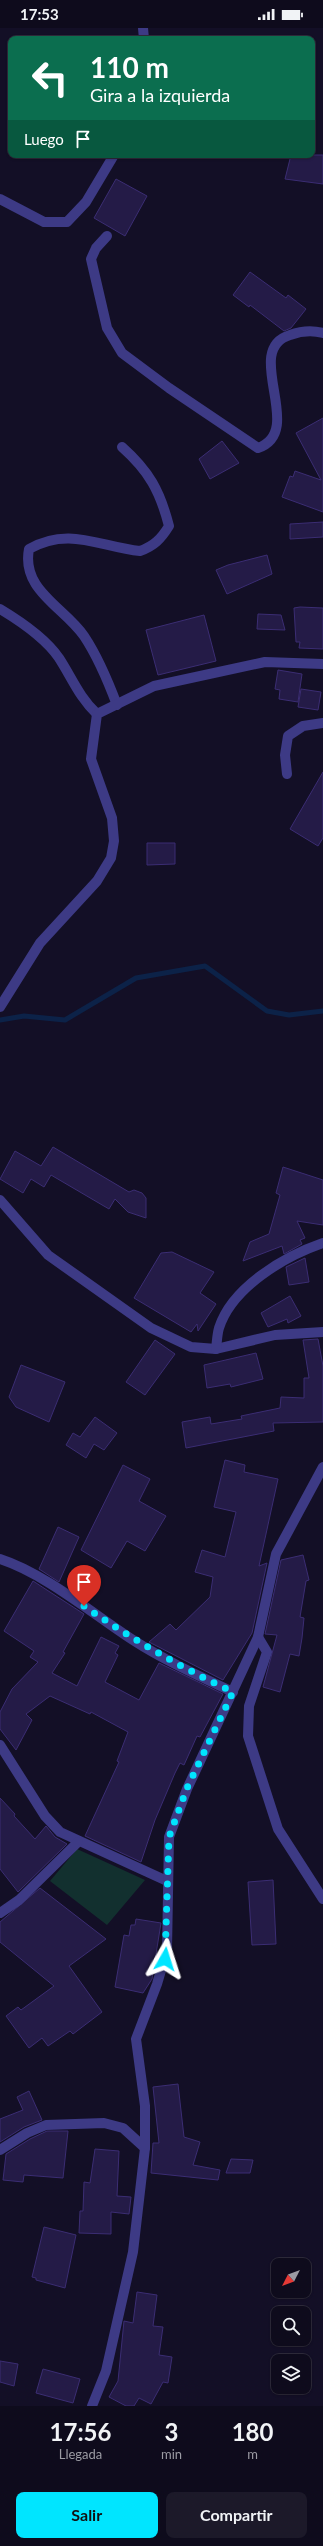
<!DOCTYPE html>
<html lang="es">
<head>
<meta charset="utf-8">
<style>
	:root { --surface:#0e0b1c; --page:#1c1929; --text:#f1f3f6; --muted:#9b9ba3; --line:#2e2b3b; --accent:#00e5ff }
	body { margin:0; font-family:Lato,sans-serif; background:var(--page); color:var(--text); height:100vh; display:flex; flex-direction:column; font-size:15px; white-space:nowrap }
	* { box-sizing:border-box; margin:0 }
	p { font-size:13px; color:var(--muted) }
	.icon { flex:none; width:22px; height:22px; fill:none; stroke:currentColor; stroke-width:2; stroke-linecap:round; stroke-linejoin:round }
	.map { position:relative; height:2378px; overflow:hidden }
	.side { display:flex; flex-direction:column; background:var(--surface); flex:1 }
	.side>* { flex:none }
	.top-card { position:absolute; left:8px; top:8px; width:307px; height:122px; border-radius:8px; box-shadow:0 1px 3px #0004,0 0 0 1px var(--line); background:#0b6e4f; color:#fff; overflow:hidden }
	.needle { width:26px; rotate:228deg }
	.controls { position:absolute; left:271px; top:2230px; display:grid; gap:8px }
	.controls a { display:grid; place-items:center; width:40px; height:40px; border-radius:8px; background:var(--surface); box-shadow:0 1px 3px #0004,0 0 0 1px var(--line); font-size:20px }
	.pin { position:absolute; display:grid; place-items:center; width:34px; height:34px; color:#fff; margin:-41px -17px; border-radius:50% 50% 50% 0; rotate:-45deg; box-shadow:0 0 4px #0007 }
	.pin .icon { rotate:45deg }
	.me { position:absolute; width:44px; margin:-22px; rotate:6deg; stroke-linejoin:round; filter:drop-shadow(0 0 3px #0008) }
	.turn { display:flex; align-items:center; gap:14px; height:84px; padding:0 16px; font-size:18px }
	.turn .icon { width:52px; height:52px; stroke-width:2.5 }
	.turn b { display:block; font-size:28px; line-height:34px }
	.then { display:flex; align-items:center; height:38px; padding:0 16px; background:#0003; gap:8px; font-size:15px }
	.eta { display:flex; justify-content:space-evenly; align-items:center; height:68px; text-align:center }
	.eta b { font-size:24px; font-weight:700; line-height:28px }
	.cta { display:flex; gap:8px; margin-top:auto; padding:8px 16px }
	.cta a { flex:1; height:46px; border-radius:8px; background:var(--accent); color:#111; font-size:16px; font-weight:700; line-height:46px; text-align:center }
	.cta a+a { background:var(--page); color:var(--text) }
	.status { display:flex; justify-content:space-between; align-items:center; height:28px; padding:0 20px; background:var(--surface); direction:ltr }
	.status svg { height:11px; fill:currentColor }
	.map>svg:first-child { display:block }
</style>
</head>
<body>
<div class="status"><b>17:53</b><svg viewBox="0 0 49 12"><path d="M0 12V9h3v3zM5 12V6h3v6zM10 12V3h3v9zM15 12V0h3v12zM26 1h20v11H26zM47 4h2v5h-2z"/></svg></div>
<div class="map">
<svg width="323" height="2378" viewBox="0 0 323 2378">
	<rect width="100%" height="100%" fill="#130f26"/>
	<polygon fill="#12302f" points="77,1821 145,1852 107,1897 50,1853"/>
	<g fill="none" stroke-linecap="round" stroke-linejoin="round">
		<polyline stroke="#0c2248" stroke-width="5" points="0,992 24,988 65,992 136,950 205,938 267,983 289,987 323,983"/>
	</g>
	<g fill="#241b47" stroke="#3b2d73">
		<polygon points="291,127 323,127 323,156 285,151"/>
		<polygon points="116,151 147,168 125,208 94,190"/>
		<polygon points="250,244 286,270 288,267 306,281 291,300 284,303 250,277 249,279 233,267"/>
		<polygon points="323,390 323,484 282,469 290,448 293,449 295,443 321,452 296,405"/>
		<polygon points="222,413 239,435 210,451 199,431"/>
		<polygon points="323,494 323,509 290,511 290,496"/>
		<polygon points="267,527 272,546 227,566 216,542 228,537"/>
		<polygon points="300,579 323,580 323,621 299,620 300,614 296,614 294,580"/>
		<polygon points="258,586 281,587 285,602 257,601"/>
		<polygon points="204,587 216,633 158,647 146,602"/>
		<polygon points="278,642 302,646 298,674 279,671 280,662 275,661"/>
		<polygon points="301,661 321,664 318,682 298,679"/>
		<polygon points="323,744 323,810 318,818 290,801"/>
		<polygon points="147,815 175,815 175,836 147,837"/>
		<polygon points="53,1119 129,1164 134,1162 142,1165 146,1170 146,1190 128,1184 115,1171 109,1181 51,1147 44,1159 31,1151 23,1165 0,1151 15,1123 41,1138"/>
		<polygon points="283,1139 323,1152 323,1197 297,1193 305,1210 300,1212 302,1216 284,1226 282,1218 243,1233 250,1214 269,1206 280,1167 276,1165"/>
		<polygon points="172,1224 214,1244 200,1265 216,1276 198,1303 197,1296 191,1304 134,1270 161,1225"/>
		<polygon points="305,1230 309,1254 289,1257 286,1239"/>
		<polygon points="290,1268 301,1288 288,1295 287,1291 268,1299 261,1285"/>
		<polygon points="318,1311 323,1338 323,1394 273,1395 274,1403 186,1420 182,1394 210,1389 211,1396 242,1391 241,1388 280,1380 281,1369 304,1370 304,1350 309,1350 303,1312"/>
		<polygon points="155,1312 175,1326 145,1367 126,1354"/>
		<polygon points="256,1325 263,1351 231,1359 230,1356 207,1360 204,1337"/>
		<polygon points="21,1337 65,1354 49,1394 16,1379 9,1369"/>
		<polygon points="95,1389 117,1405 104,1422 94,1416 86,1430 66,1417 73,1405 80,1409"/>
		<polygon points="225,1432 245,1437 244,1444 278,1451 259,1538 267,1535 252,1605 223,1652 149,1614 170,1596 176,1602 210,1569 213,1549 195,1544 202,1522 225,1529 236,1484 214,1479"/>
		<polygon points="123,1437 150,1451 139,1473 166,1488 145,1523 127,1513 111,1540 81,1522"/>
		<polygon points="58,1499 79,1509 59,1554 39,1541"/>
		<polygon points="303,1527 309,1552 306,1553 300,1589 304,1590 302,1610 299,1628 290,1626 280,1664 263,1659 277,1607 265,1606 281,1532"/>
		<polygon points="33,1553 84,1586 63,1624 65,1625 52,1645 77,1658 101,1609 119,1618 115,1625 118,1627 105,1654 139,1672 159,1635 223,1666 200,1709 197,1708 184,1737 180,1735 175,1745 155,1792 141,1834 85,1808 119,1734 117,1733 128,1704 91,1684 90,1686 50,1668 26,1686 32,1692 16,1722 0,1701 0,1684 12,1661 38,1634 30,1629 34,1623 4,1603"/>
		<polygon points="0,1770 15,1786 14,1788 35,1811 46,1798 55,1809 67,1816 18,1864 0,1841"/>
		<polygon points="273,1852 276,1916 252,1917 248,1854"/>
		<polygon points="40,1860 106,1911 69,1938 102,1984 73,2006 70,2003 48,2018 42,2010 29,2020 6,1988 18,1979 21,1982 54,1958 0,1914 0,1894"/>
		<polygon points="136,1891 161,1895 152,1951 143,1965 115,1959 124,1907 129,1908 131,1897 135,1897"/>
		<polygon points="178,2056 184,2109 200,2114 193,2137 220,2142 218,2152 151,2145 153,2115 159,2115 153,2059"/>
		<polygon points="29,2063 42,2092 24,2099 0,2114 0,2091 23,2082 17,2069"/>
		<polygon points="47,2103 68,2103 63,2150 24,2147 23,2154 3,2152 6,2126 30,2111"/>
		<polygon points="95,2121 119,2123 117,2168 131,2169 129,2186 111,2184 111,2206 79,2205 80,2183 83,2183 84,2154 90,2155"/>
		<polygon points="231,2131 253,2132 250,2145 226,2145"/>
		<polygon points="44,2199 76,2207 65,2260 36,2252 36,2250 32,2249"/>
		<polygon points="137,2264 157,2267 153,2298 163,2299 159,2327 172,2329 168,2355 163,2354 151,2376 139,2370 134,2378 126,2378 109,2369 118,2353 124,2293 133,2295"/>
		<polygon points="0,2333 18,2336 14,2358 0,2354"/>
		<polygon points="43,2341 80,2351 73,2375 36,2365"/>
	</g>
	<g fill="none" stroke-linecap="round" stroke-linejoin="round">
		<g stroke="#3d3a85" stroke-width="10">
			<polyline points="143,0 144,11"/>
			<polyline points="0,171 44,194 67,194 86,174 114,127"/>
			<path d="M107 208 96 220 91 231 107 300 122 325 169 360 258 420C307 403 241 322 290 307 301 303 312 302 323 305"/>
			<path d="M0 581C20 593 46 611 59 630 72 650 79 669 97 686"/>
			<path d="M117 677C108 653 98 629 84 608 64 579 21 562 29 521 69 498 100 519 140 523 154 518 161 511 169 498 160 463 149 443 122 419"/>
			<polyline points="287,746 285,727 288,708 303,698 323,695"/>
			<polyline points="0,979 40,915 97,853 111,830 114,813 112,790 91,731 97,686 154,658 265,634 323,636"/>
			<polyline points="0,1172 48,1227 151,1300 191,1319 216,1321 275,1307 323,1304"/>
			<path d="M216 1321C217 1314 217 1307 219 1300 232 1259 285 1228 323 1215"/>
			<path d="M0 1531C44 1545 93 1586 133 1612 164 1632 199 1648 233 1664"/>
			<polyline points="258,1609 267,1624 249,1678 248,1708 278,1801 323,1871"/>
			<polyline points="0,1717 45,1788 60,1804 167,1853"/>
			<polyline points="0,1885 19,1872 78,1814"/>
			<polyline points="0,2122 27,2105 46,2097 104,2095 123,2100 145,2120"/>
			<polyline points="92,2378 106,2343 133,2224 145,2120 145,2078 136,2011 157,1956 167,1922 169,1809 187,1761 258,1609 276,1526 323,1439"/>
		</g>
	</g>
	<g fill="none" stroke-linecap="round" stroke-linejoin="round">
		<path stroke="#00e5ff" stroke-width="7" stroke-dasharray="0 12.6" d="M84 1578C132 1611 180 1639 233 1664L187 1760 169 1809 165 1931"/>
	</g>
</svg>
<div class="controls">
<a><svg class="needle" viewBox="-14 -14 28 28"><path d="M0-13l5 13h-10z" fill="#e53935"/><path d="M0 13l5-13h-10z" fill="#9b9ba3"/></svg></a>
<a><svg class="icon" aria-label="search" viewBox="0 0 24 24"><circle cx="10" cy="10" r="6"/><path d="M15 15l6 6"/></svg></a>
<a><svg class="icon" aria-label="layers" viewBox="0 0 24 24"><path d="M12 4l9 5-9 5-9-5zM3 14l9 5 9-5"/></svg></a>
</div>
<div class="pin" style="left:84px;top:1578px;background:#d93025"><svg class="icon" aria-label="arrive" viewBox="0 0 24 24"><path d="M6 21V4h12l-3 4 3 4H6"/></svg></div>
<svg class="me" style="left:165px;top:1931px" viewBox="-20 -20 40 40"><path d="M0-17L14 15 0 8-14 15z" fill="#00e5ff" stroke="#fff" stroke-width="4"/></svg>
<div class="top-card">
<div class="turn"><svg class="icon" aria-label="left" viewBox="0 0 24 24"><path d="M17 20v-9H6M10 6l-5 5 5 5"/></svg><div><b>110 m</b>Gira a la izquierda</div></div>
<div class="then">Luego<svg class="icon" aria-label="arrive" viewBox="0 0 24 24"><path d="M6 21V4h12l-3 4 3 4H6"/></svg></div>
</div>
</div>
<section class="side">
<div class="eta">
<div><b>17:56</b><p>Llegada</p></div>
<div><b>3</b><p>min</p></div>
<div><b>180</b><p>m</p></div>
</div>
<div class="cta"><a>Salir</a><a>Compartir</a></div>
</section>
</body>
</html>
